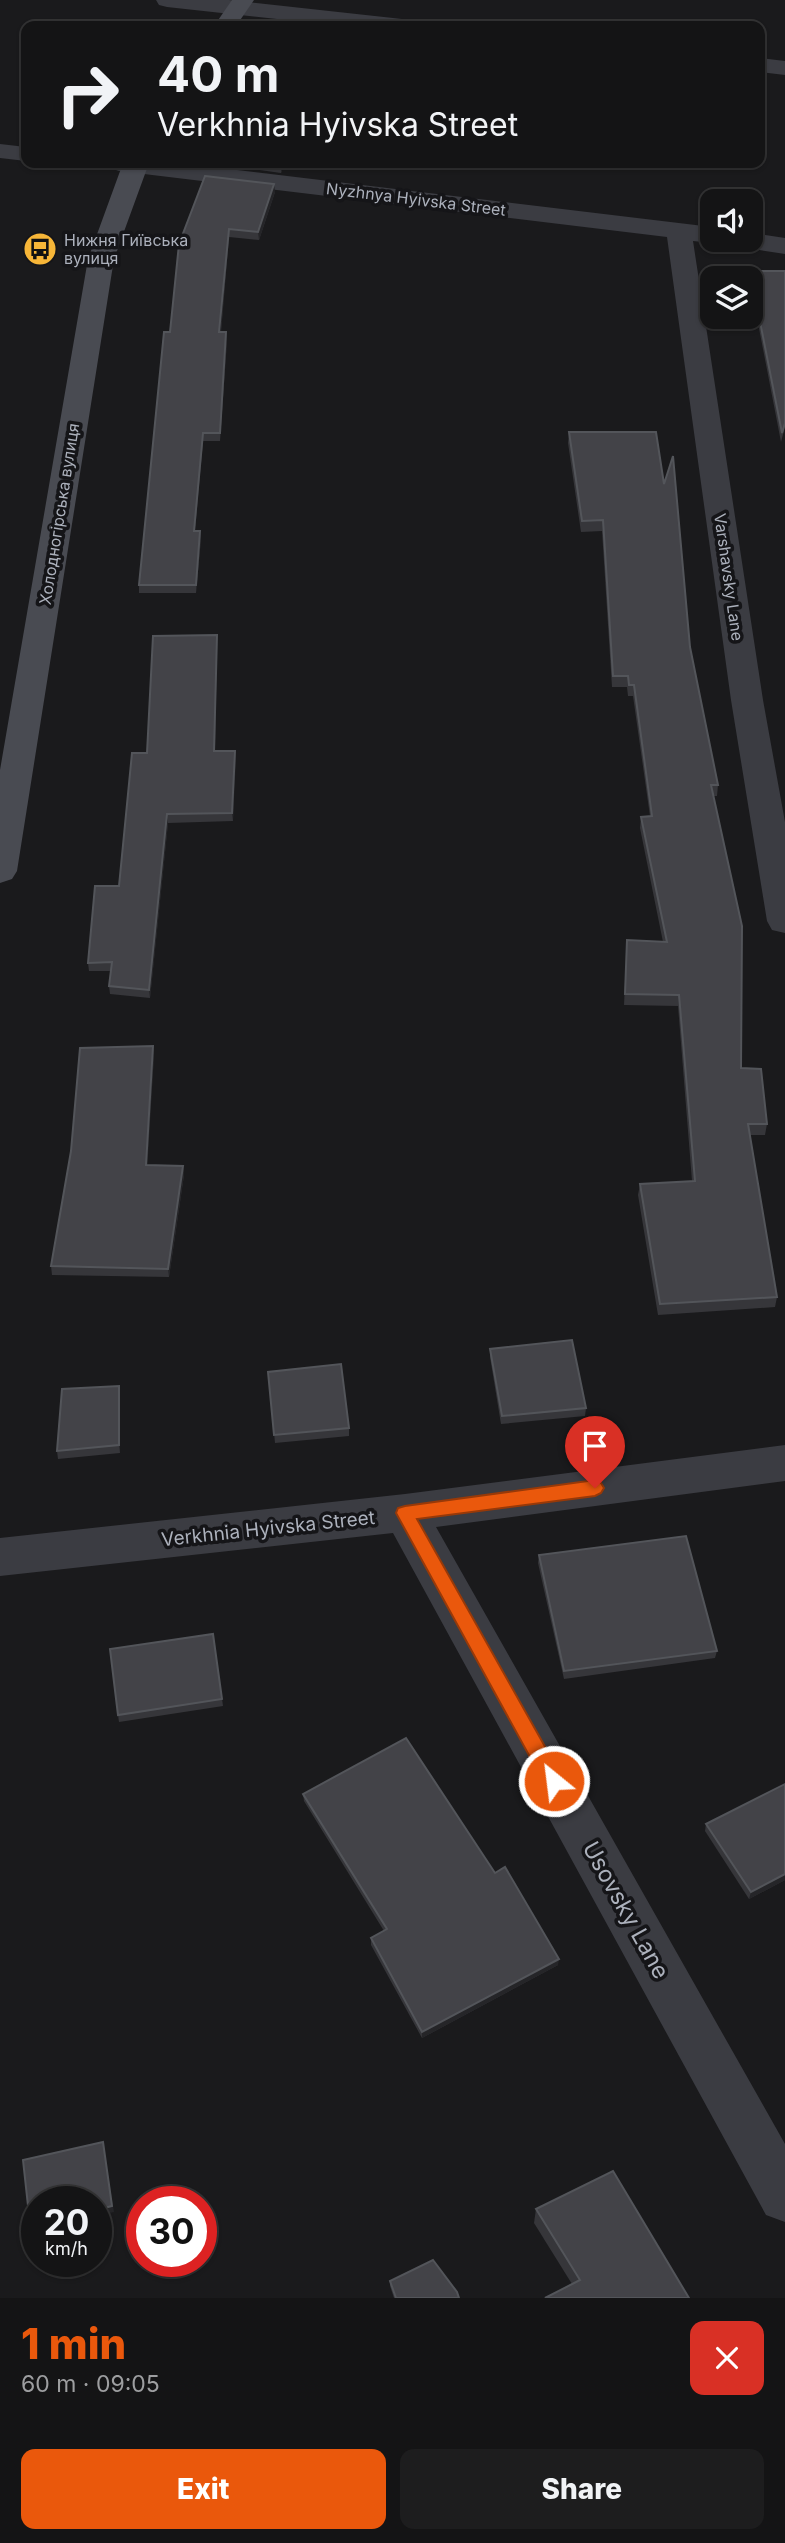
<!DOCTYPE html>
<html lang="en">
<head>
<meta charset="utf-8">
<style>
	:root { --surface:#141415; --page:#1d1d1e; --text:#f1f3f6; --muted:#9d9ea0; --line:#333334; --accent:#ea580c }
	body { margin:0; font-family:Inter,sans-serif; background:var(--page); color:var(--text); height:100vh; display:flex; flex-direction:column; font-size:26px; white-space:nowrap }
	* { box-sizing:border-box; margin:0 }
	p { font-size:23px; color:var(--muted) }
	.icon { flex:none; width:38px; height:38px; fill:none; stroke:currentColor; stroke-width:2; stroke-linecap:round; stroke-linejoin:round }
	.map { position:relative; height:2298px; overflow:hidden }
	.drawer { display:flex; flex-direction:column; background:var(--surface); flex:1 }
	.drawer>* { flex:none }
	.guide { position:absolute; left:21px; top:21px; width:744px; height:147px; border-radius:14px; box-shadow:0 2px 5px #0004,0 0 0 2px var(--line); background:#141415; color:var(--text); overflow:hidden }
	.tools { position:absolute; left:700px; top:189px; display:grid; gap:14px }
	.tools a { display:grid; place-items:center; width:63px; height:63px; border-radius:14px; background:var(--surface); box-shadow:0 2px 5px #0004,0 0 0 2px var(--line); font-size:35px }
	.speed { position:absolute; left:21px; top:2186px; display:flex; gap:14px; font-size:35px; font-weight:700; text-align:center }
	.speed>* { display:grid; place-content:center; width:91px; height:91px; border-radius:50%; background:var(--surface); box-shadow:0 2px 5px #0004,0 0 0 2px var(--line); line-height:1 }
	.speed small { font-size:18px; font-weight:400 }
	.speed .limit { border:10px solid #d22; background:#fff; color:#111 }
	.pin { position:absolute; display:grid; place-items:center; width:60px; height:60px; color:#fff; margin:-72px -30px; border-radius:50% 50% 50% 0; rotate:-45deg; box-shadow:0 0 7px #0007 }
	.pin .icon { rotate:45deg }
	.me { position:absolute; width:77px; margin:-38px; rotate:331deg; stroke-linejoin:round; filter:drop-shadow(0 0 5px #0008) }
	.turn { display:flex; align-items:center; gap:24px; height:147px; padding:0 21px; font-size:32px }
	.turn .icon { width:91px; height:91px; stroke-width:2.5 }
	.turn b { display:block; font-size:49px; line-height:60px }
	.round { display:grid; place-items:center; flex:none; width:74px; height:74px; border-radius:14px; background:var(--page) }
	.summary { display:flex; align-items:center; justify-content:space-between; height:119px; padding:0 21px }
	h1 { font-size:42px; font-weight:800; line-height:52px; color:var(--accent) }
	.button { display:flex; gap:14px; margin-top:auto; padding:14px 21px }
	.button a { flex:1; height:80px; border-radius:14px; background:var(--accent); color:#fff; font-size:28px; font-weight:800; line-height:80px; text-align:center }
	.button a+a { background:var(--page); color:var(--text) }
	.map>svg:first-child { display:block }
</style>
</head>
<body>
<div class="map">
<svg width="785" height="2298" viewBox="0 0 785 2298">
	<rect width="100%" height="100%" fill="#1a1a1c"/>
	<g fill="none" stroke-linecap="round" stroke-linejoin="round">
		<g fill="#3b3c42" fill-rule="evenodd">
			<polygon points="156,0 229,0 402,19 410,21 414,26 341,26 167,7 159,5"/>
			<polygon points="760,58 785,61 785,75 760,72"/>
			<polygon points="0,144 26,147 26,161 0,158"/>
			<polygon points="106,163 179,163 712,227 712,240 721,241 712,243 693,241 763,700 785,822 785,933 772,930 767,921 731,700 667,237 119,171 110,168"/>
			<polygon points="751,233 785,238 785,254 734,246 730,240 751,240"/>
			<polygon points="785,1445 785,1481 436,1527 785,2144 785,2222 766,2215 393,1533 0,1576 0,1538 405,1494"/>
		</g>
		<g fill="#494b52" fill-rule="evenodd">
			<polygon points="232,0 254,0 236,26 214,26"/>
			<polygon points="123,163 149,163 114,259 17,871 12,879 0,883 0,770 88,259"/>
		</g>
	</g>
	<g fill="#36363a">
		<polygon points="236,163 285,163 281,173 237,167"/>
		<polygon points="275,192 259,240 229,237 221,332 226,332 227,341 220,441 203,441 195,531 200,531 201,539 196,593 139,593 139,585 170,332 179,244"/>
		<polygon points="750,271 785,427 781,442 751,287 751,278 749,278"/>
		<polygon points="569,432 690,647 718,785 717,796 713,796 741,1068 767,1124 765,1135 749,1135 777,1297 775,1307 658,1315 638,1195 640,1184 692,1181 678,1006 624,1005 627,940 663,942 640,828 641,817 650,816 633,696 628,696 627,687 612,687 602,531 581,532 568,443"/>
		<polygon points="217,635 215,751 235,751 233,821 168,823 150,998 110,994 109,986 111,971 89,971 88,963 119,886 147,753"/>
		<polygon points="153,1046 154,1055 147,1165 183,1166 184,1175 169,1277 52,1275 51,1266"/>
		<polygon points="490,1349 586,1408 585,1416 501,1424 490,1357"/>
		<polygon points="268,1372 349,1428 349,1436 275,1443"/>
		<polygon points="120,1394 120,1453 58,1459 57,1451"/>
		<polygon points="539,1555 717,1651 715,1658 564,1679 538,1563"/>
		<polygon points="213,1634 223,1706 119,1722 118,1715"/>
		<polygon points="785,1784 785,1880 749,1899 705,1831 706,1824"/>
		<polygon points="303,1794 495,1873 558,1965 422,2038 371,1945 371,1938 384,1931 304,1801"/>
		<polygon points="536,2209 689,2298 572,2284 534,2223"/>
		<polygon points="390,2281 459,2298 394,2298 390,2286"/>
	</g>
	<g fill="#252528">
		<polygon points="282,163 285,163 281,173 281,165"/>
		<polygon points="274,184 275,192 259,240 258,232"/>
		<polygon points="229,229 229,237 220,341 219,332"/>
		<polygon points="226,332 227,341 220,441 220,433"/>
		<polygon points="203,433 203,441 194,539 194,531"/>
		<polygon points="200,531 201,539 196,593 196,585"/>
		<polygon points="217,635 217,644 215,760 214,751"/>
		<polygon points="235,751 236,759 233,821 232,813"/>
		<polygon points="167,814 168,823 150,998 149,990"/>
		<polygon points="153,1046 154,1055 147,1174 146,1165"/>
		<polygon points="183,1166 184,1175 169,1277 168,1269"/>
		<polygon points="119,1386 120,1394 120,1453 119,1445"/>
		<polygon points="785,1874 785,1880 749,1899 751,1892"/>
		<polygon points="559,1959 558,1965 422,2038 422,2032"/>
		<polygon points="103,2142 114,2212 96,2216 96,2210"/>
		<polygon points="37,2222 37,2229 32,2230 30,2224"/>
	</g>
	<g fill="#434348" stroke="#53555a" stroke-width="2">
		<polygon points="265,163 282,163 281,165"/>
		<polygon points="205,176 274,184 258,232 229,229 219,332 226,332 220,433 203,433 194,531 200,531 196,585 139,585 164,332 170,332 179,244"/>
		<polygon points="750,271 785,271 785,423 782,433"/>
		<polygon points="569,432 656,432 664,484 673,456 690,647 718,785 711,785 742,926 741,1068 761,1069 767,1124 748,1124 777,1297 660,1304 640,1184 695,1181 679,995 625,994 627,940 667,942 641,817 652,816 634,685 629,685 628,676 613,676 603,520 582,521"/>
		<polygon points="217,635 214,751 235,751 232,813 167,814 149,990 109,986 112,962 88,963 95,886 119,886 132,753 147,753 153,636"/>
		<polygon points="153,1046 146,1165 183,1166 168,1269 51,1266 71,1151 80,1048"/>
		<polygon points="572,1340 586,1408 502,1416 490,1349"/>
		<polygon points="341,1364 349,1428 274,1435 268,1372"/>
		<polygon points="119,1386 119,1445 57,1451 62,1389"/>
		<polygon points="686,1536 717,1651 564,1671 539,1555"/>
		<polygon points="213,1634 222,1699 118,1715 110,1649"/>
		<polygon points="406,1738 495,1873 505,1867 559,1959 422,2032 371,1938 387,1929 303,1794"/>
		<polygon points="785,1784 785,1874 751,1892 706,1824"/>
		<polygon points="103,2142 112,2206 96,2210 96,2202 37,2202 37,2222 30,2224 23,2160"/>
		<polygon points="613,2171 689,2298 545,2298 580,2280 536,2209"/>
		<polygon points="433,2260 457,2292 459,2298 396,2298 390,2281"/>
	</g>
	<polygon fill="#ea580c" stroke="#983908" stroke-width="2" points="595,1480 601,1483 604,1488 601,1493 595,1496 417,1519 561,1775 564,1781 561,1788 554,1790 547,1788 396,1513 398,1508 405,1506"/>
	<defs>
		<symbol id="bus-disc" viewBox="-11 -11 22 22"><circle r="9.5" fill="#f7b638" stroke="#151518"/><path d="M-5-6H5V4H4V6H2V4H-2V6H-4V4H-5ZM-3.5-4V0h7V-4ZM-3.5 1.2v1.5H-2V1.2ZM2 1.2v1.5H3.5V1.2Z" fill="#111"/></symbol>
	</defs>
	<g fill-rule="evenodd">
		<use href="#bus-disc" x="21" y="230" width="38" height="38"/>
	</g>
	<g text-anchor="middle" stroke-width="7" stroke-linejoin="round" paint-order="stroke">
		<g font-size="16" fill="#acb1bc" stroke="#151518">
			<text transform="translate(416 199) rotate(7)" y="6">Nyzhnya Hyivska Street</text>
			<text transform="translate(59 514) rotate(-81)" y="6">Холодногірська вулиця</text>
			<text transform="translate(729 577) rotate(82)" y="6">Varshavsky Lane</text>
		</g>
		<g font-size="16" fill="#acb1bc" stroke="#151518" text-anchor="start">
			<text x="64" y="246">Нижня Гиївська<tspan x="64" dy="18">вулиця</tspan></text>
		</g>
		<g font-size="19" fill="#acb1bc" stroke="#151518">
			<text transform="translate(268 1528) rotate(-6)" y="7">Verkhnia Hyivska Street</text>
		</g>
		<g font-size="23" fill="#acb1bc" stroke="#151518">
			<text transform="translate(626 1910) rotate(61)" y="8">Usovsky Lane</text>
		</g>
	</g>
</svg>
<div class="tools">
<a><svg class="icon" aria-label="sound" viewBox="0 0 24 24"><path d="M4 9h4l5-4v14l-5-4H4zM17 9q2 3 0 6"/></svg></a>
<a><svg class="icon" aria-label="layers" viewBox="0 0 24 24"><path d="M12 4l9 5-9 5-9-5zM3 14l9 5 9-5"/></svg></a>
</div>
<div class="speed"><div>20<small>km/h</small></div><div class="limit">30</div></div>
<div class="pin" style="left:595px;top:1488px;background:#d93025"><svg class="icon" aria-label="arrive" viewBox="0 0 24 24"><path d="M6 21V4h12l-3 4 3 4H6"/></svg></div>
<svg class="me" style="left:554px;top:1781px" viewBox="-20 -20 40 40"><circle r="17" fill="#ea580c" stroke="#fff" stroke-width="3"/><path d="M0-11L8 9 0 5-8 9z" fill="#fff"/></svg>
<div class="guide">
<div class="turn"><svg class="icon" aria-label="right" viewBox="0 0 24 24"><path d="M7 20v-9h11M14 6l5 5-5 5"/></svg><div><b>40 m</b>Verkhnia Hyivska Street</div></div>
</div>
</div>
<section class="drawer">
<div class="summary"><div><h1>1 min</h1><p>60 m · 09:05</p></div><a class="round" style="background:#d93025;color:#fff"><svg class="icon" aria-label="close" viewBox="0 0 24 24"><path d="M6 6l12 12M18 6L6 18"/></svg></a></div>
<div class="button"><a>Exit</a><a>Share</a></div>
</section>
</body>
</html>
